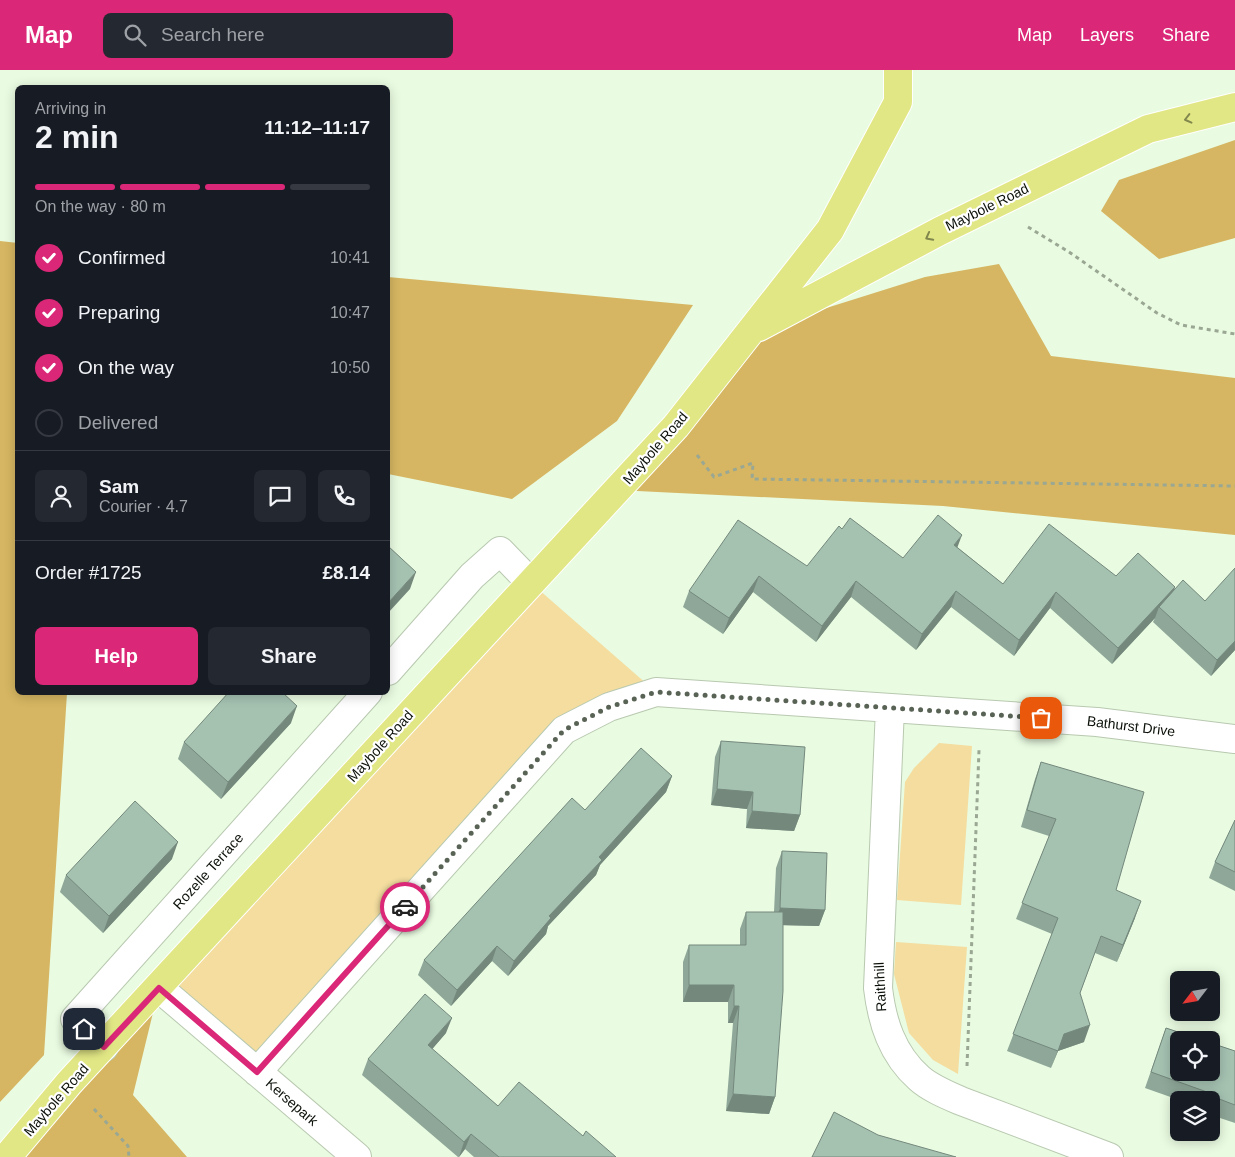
<!DOCTYPE html>
<html lang="en">
<head>
<meta charset="utf-8">
<style>
  body { margin:0; font-family:Arial,sans-serif; background:#242831; color:#f1f3f6; height:100vh; display:flex; flex-direction:column; font-size:19px; white-space:nowrap }
  * { box-sizing:border-box; margin:0 }
  p { font-size:16px; color:#9ea1a6 }
  .icon { flex:none; width:28px; height:28px; fill:none; stroke:currentColor; stroke-width:2; stroke-linecap:round; stroke-linejoin:round }
  .map { position:relative; flex:1; overflow:hidden }
  .drawer { position:absolute; left:15px; top:15px; width:375px; height:610px; display:flex; flex-direction:column; background:#171b24; border-radius:8px; box-shadow:0 2px 12px #0003 }
  .drawer>* { flex:none }
  .needle { width:32px; rotate:239deg }
  .fabs { position:absolute; left:1170px; top:901px; display:grid; gap:10px }
  .fabs a { display:grid; place-items:center; width:50px; height:50px; border-radius:8px; background:#171b24; box-shadow:0 2px 12px #0003; font-size:25px }
  .pin { position:absolute; display:grid; place-items:center; width:42px; height:42px; color:#fff; margin:-21px; border-radius:10px; box-shadow:0 2px 8px #0006 }
  .courier { position:absolute; display:grid; place-items:center; width:50px; height:50px; margin:-25px; border:4px solid #db2777; border-radius:50%; background:#fff; color:#222; box-shadow:0 1px 6px #0007 }
  .headline em { font-style:normal; font-weight:600 }
  .headline div { display:flex; flex-direction:column-reverse }
  .headline { display:flex; align-items:center; justify-content:space-between; height:85px; padding:0 20px }
  h1 { font-size:32px; font-weight:600; line-height:38px }
  .bar { display:grid; grid-template-columns:repeat(4,1fr); gap:8px 5px; align-content:center; height:60px; padding:0 20px }
  .bar i { height:6px; border-radius:4px; background:#363941 }
  .bar .active { background:#db2777 }
  .bar p { grid-column:span 4 }
  .line { display:flex; align-items:center; gap:12px; padding:0 20px; border-top:1px solid #363941 }
  .line div { flex:1 }
  .round { display:grid; place-items:center; flex:none; width:52px; height:52px; border-radius:8px; background:#242831 }
  ol { padding:0 20px; list-style:none }
  li { display:flex; align-items:center; gap:15px; height:55px }
  li p { margin-inline-start:auto }
  li .icon { padding:5px; border-radius:50%; background:#db2777; color:#fff; stroke-width:4 }
  li:last-child { color:#9ea1a6 }
  li i { width:28px; height:28px; border:2px solid #363941; border-radius:50% }
  .button { display:flex; gap:10px; margin-top:auto; padding:10px 20px }
  .button a { flex:1; height:58px; border-radius:8px; background:#db2777; color:#fff; font-size:20px; font-weight:600; line-height:58px; text-align:center }
  .button a+a { background:#242831; color:#f1f3f6 }
  header { display:flex; align-items:center; gap:30px; box-sizing:border-box; height:70px; padding:0 25px; background:#db2777; color:#fff }
  header strong { font-size:24px }
  nav { display:flex; gap:28px; margin-inline-start:auto; font-size:18px }
  .search { width:350px; height:45px; background:#242831; display:flex; align-items:center; gap:12px; box-sizing:border-box; padding:0 18px; border-radius:8px; color:#9ea1a6; font-size:19px }
  .map>svg:first-child { display:block }
</style>
</head>
<body>
<header>
<strong>Map</strong>
<div class="search"><svg class="icon" aria-label="search" viewBox="0 0 24 24"><circle cx="10" cy="10" r="6"/><path d="M15 15l6 6"/></svg>Search here</div>
<nav><a>Map</a><a>Layers</a><a>Share</a></nav>
</header>
<div class="map">
<svg width="1235" height="1087" viewBox="0 0 1235 1087">
  <rect width="100%" height="100%" fill="#e9fbe1"/>
  <path fill="#f4dd9f" d="M 530,512 L 656,622 L 564,660 L 257,1002 L 159,918 Z
    M 939,673 L 972,676 L 961,835 L 897,830 L 905,712 L 914,698 Z
    M 896,872 L 967,877 L 958,1004 L 933,990 L 909,963 L 894,904 Z"/>
  <path fill="#d6b662" d="M 1235,70 L 1235,168 L 1159,189 L 1101,141 L 1119,110 Z
    M 0,171 L 18,173 L 18,622 L 67,623 L 44,985 L 0,1032 Z
    M 999,194 L 1051,286 L 1235,308 L 1235,465 L 943,436 L 617,420 L 750,262 L 925,207 Z
    M 388,207 L 693,235 L 617,351 L 512,429 L 388,404 Z
    M 159,918 L 133,1025 L 187,1087 L 7,1087 Z"/>
  <g fill="none" stroke-linecap="round" stroke-linejoin="round">
    <g stroke="#b8c9b0" stroke-width="30">
      <path id="minor" d="M 388,601 L 472,506 L 500,481 L 530,512
        M 890,638 L 878,918 C 882,952 892,984 919,1008 C 930,1018 947,1025 961,1031 L 1109,1087
        M 159,918 L 357,1087
        M 104,977 L 75,949 L 368,622
        M 257,1002 L 564,660 L 609,637 L 656,622 L 1097,652 L 1235,669"/>
    </g>
    <g stroke="#fff" stroke-width="30">
      <path id="primary" d="M 759,257 L 940,161 L 1148,59 L 1235,37
        M 7,1087 L 69,1013 L 676,356 L 830,160 L 898,32 L 898,0"/>
    </g>
    <path stroke="#99a793" stroke-width="3" stroke-dasharray="4 4" stroke-linecap="butt" d="M 1028,157 L 1069,182 L 1157,243 L 1181,255 L 1235,264
      M 697,385 L 714,407 L 753,393 L 752,409 L 1235,416
      M 967,996 L 979,680
      M 94,1039 L 128,1076 L 129,1087"/>
    <use href="#minor" stroke="#fff" stroke-width="28"/>
    <use href="#primary" stroke="#e2e785" stroke-width="28"/>
  </g>
  <path fill="#8ea798" d="M 842,459 L 903,488 L 957,477 L 1003,514 L 1116,506 L 1175,517 L 1173,522 L 1235,580 L 1211,606 L 1153,552 L 1155,548 L 1112,594 L 1050,538 L 1014,586 L 951,537 L 916,580 L 851,527 L 816,572 L 753,522 L 723,564 L 683,537 L 689,521 L 807,496 Z
    M 291,653 L 221,729 L 178,689 L 184,672 Z
    M 721,671 L 800,745 L 794,761 L 746,758 L 747,739 L 711,735 L 715,687 Z
    M 1041,692 L 1116,820 L 1135,848 L 1117,892 L 1095,883 L 1080,923 L 1084,972 L 1058,981 L 1051,998 L 1007,981 L 1052,864 L 1016,849 L 1049,766 L 1021,757 L 1035,709 Z
    M 672,706 L 666,722 L 600,795 L 596,805 L 548,856 L 546,864 L 508,906 L 492,891 L 451,936 L 418,905 L 424,890 L 585,740 Z
    M 1235,750 L 1235,821 L 1209,808 L 1215,792 Z
    M 782,781 L 825,840 L 819,856 L 783,855 L 775,1027 L 769,1044 L 726,1041 L 733,953 L 728,953 L 728,932 L 683,932 L 683,892 L 689,875 L 740,875 L 740,859 L 746,842 L 774,842 L 776,798 Z
    M 172,789 L 103,863 L 60,822 L 66,805 Z
    M 1166,958 L 1235,981 L 1235,1053 L 1211,1045 L 1211,1030 L 1179,1030 L 1145,1018 Z
    M 446,963 L 432,979 L 498,1036 L 583,1066 L 616,1087 L 474,1087 L 465,1079 L 459,1087 L 458,1087 L 362,1005 L 368,989 Z"/>
  <path fill="#74887c" d="M 962,465 L 956,481 L 954,475 Z
    M 416,502 L 410,519 L 388,543 L 388,533 Z
    M 759,506 L 753,522 L 723,564 L 729,548 Z
    M 856,511 L 851,527 L 816,572 L 822,556 Z
    M 1175,517 L 1169,533 L 1159,537 L 1155,548 L 1112,594 L 1118,578 Z
    M 956,521 L 951,537 L 916,580 L 922,564 Z
    M 1056,522 L 1050,538 L 1014,586 L 1019,570 Z
    M 1235,571 L 1235,580 L 1211,606 L 1217,590 Z
    M 297,636 L 291,653 L 221,729 L 228,712 Z
    M 672,706 L 666,722 L 600,795 L 596,805 L 548,856 L 546,864 L 508,906 L 514,891 L 549,846 L 599,787 Z
    M 717,719 L 753,722 L 747,739 L 711,735 Z
    M 752,741 L 800,745 L 794,761 L 746,758 Z
    M 178,772 L 172,789 L 103,863 L 109,846 Z
    M 1141,831 L 1135,848 L 1117,892 L 1123,875 Z
    M 780,838 L 825,840 L 819,856 L 774,855 Z
    M 497,876 L 492,891 L 451,936 L 457,920 Z
    M 689,915 L 734,915 L 728,932 L 683,932 Z
    M 734,936 L 739,936 L 733,953 L 728,953 Z
    M 452,948 L 446,963 L 422,991 L 428,975 Z
    M 1090,955 L 1084,972 L 1058,981 L 1051,998 L 1064,964 Z
    M 733,1024 L 775,1027 L 769,1044 L 726,1041 Z
    M 471,1064 L 465,1079 L 459,1087 L 464,1072 Z"/>
  <path fill="#a5c2b1" stroke="#74887c" d="M 938,445 L 962,465 L 954,475 L 1003,514 L 1049,454 L 1116,506 L 1138,483 L 1175,517 L 1118,578 L 1056,522 L 1019,570 L 956,521 L 922,564 L 856,511 L 822,556 L 759,506 L 729,548 L 689,521 L 738,450 L 807,496 L 839,456 L 842,459 L 850,448 L 903,488 Z
    M 388,476 L 416,502 L 388,533 Z
    M 1235,498 L 1235,571 L 1217,590 L 1159,537 L 1183,510 L 1205,531 Z
    M 229,622 L 282,622 L 297,636 L 228,712 L 184,672 Z
    M 721,671 L 805,677 L 800,745 L 752,741 L 753,722 L 717,719 Z
    M 641,678 L 672,706 L 599,787 L 602,790 L 549,846 L 551,848 L 514,891 L 497,876 L 457,920 L 424,890 L 572,728 L 585,740 Z
    M 1041,692 L 1144,722 L 1116,820 L 1141,831 L 1123,875 L 1101,866 L 1080,923 L 1090,955 L 1064,964 L 1058,981 L 1013,964 L 1058,848 L 1022,833 L 1056,749 L 1027,740 Z
    M 135,731 L 178,772 L 109,846 L 66,805 Z
    M 1235,750 L 1235,802 L 1215,792 Z
    M 782,781 L 827,783 L 825,840 L 780,838 Z
    M 746,842 L 783,842 L 783,921 L 775,1027 L 733,1024 L 739,936 L 734,936 L 734,915 L 689,915 L 689,875 L 746,875 Z
    M 425,924 L 452,948 L 428,975 L 498,1036 L 519,1012 L 583,1066 L 586,1061 L 616,1087 L 499,1087 L 471,1064 L 464,1072 L 368,989 Z
    M 1166,958 L 1202,970 L 1179,970 L 1179,1002 L 1211,1002 L 1211,973 L 1235,981 L 1235,1035 L 1206,1024 L 1207,1022 L 1151,1002 Z
    M 834,1042 L 878,1065 L 956,1087 L 812,1087 Z"/>
  <defs><path id="oneway-chevron" d="M-2-3.5L2.5 0L-2 3.5" fill="none" stroke-width="1.6" stroke-linecap="round" stroke-linejoin="round" transform="scale(1.25)"/></defs>
  <g stroke="#81874d">
    <use href="#oneway-chevron" transform="translate(1188 49) rotate(166)"/>
    <use href="#oneway-chevron" transform="translate(929 167) rotate(152)"/>
  </g>
  <g fill="none" stroke-linecap="round" stroke-linejoin="round">
    <path stroke="#596355" stroke-width="5" stroke-dasharray="0 9" d="M 405,837 L 564,660 L 609,637 L 656,622 L 1041,648"/>
    <path stroke="#db2777" stroke-width="6" d="M 84,959 L 104,977 L 159,918 L 257,1002 L 405,837"/>
  </g>
  <g text-anchor="middle" stroke-width="4.5" stroke-linejoin="round" paint-order="stroke">
    <g font-size="14" fill="#0b1109" stroke="#fff">
      <text transform="translate(987 137) rotate(-26)" y="5">Maybole Road</text>
      <text transform="translate(655 378) rotate(-49)" y="5">Maybole Road</text>
      <text transform="translate(1131 656) rotate(7)" y="5">Bathurst Drive</text>
      <text transform="translate(380 676) rotate(-48)" y="5">Maybole Road</text>
      <text transform="translate(208 801) rotate(-48)" y="5">Rozelle Terrace</text>
      <text transform="translate(880 917) rotate(-93)" y="5">Raithhill</text>
      <text transform="translate(56 1030) rotate(-49)" y="5">Maybole Road</text>
      <text transform="translate(292 1032) rotate(41)" y="5">Kersepark</text>
    </g>
  </g>
</svg>
<div class="fabs">
<a><svg class="needle" viewBox="-14 -14 28 28"><path d="M0-13l5 13h-10z" fill="#e53935"/><path d="M0 13l5-13h-10z" fill="#9ea1a6"/></svg></a>
<a><svg class="icon" aria-label="locate" viewBox="0 0 24 24"><circle cx="12" cy="12" r="6"/><path d="M12 2v4M12 18v4M2 12h4M18 12h4"/></svg></a>
<a><svg class="icon" aria-label="layers" viewBox="0 0 24 24"><path d="M12 4l9 5-9 5-9-5zM3 14l9 5 9-5"/></svg></a>
</div>
<div class="pin" style="left:1041px;top:648px;background:#ea580c"><svg class="icon" aria-label="bag" viewBox="0 0 24 24"><path d="M5 8h14l-1 12H6zM9 8a3 3 0 0 1 6 0"/></svg></div>
<div class="pin" style="left:84px;top:959px;background:#1f2937"><svg class="icon" aria-label="home" viewBox="0 0 24 24"><path d="M3 11l9-7 9 7M6 9v11h12V9"/></svg></div>
<div class="courier" style="left:405px;top:837px"><svg class="icon" aria-label="car" viewBox="0 0 24 24"><path d="M5 17H2v-5l4-1 3-4h7l3 4 3 1v5h-3M9 17h6M6 11h13"/><circle cx="7" cy="17" r="2"/><circle cx="17" cy="17" r="2"/></svg></div>
<section class="drawer">
<div class="headline"><div><h1>2 min</h1><p>Arriving in</p></div><em>11:12–11:17</em></div>
<div class="bar"><i class="active"></i><i class="active"></i><i class="active"></i><i></i><p>On the way · 80 m</p></div>
<ol>
<li><svg class="icon" aria-label="check" viewBox="0 0 24 24"><path d="M5 12l5 5 9-10"/></svg>Confirmed<p>10:41</p></li>
<li><svg class="icon" aria-label="check" viewBox="0 0 24 24"><path d="M5 12l5 5 9-10"/></svg>Preparing<p>10:47</p></li>
<li><svg class="icon" aria-label="check" viewBox="0 0 24 24"><path d="M5 12l5 5 9-10"/></svg>On the way<p>10:50</p></li>
<li><i></i>Delivered</li>
</ol>
<div class="line" style="height:90px"><a class="round"><svg class="icon" aria-label="person" viewBox="0 0 24 24"><circle cx="12" cy="8" r="4"/><path d="M4 21q1-7 8-7t8 7"/></svg></a><div><b>Sam</b><p>Courier · 4.7</p></div><a class="round"><svg class="icon" aria-label="chat" viewBox="0 0 24 24"><path d="M4 5h16v11H9l-5 4z"/></svg></a><a class="round"><svg class="icon" aria-label="phone" viewBox="0 0 24 24"><path d="M5 4h4l2 5-3 2q2 4 5 5l2-3 5 2v4C11 20 4 13 5 4z"/></svg></a></div>
<div class="line" style="height:65px"><div>Order #1725</div><b>£8.14</b></div>
<div class="button"><a>Help</a><a>Share</a></div>
</section>
</div>
</body>
</html>
